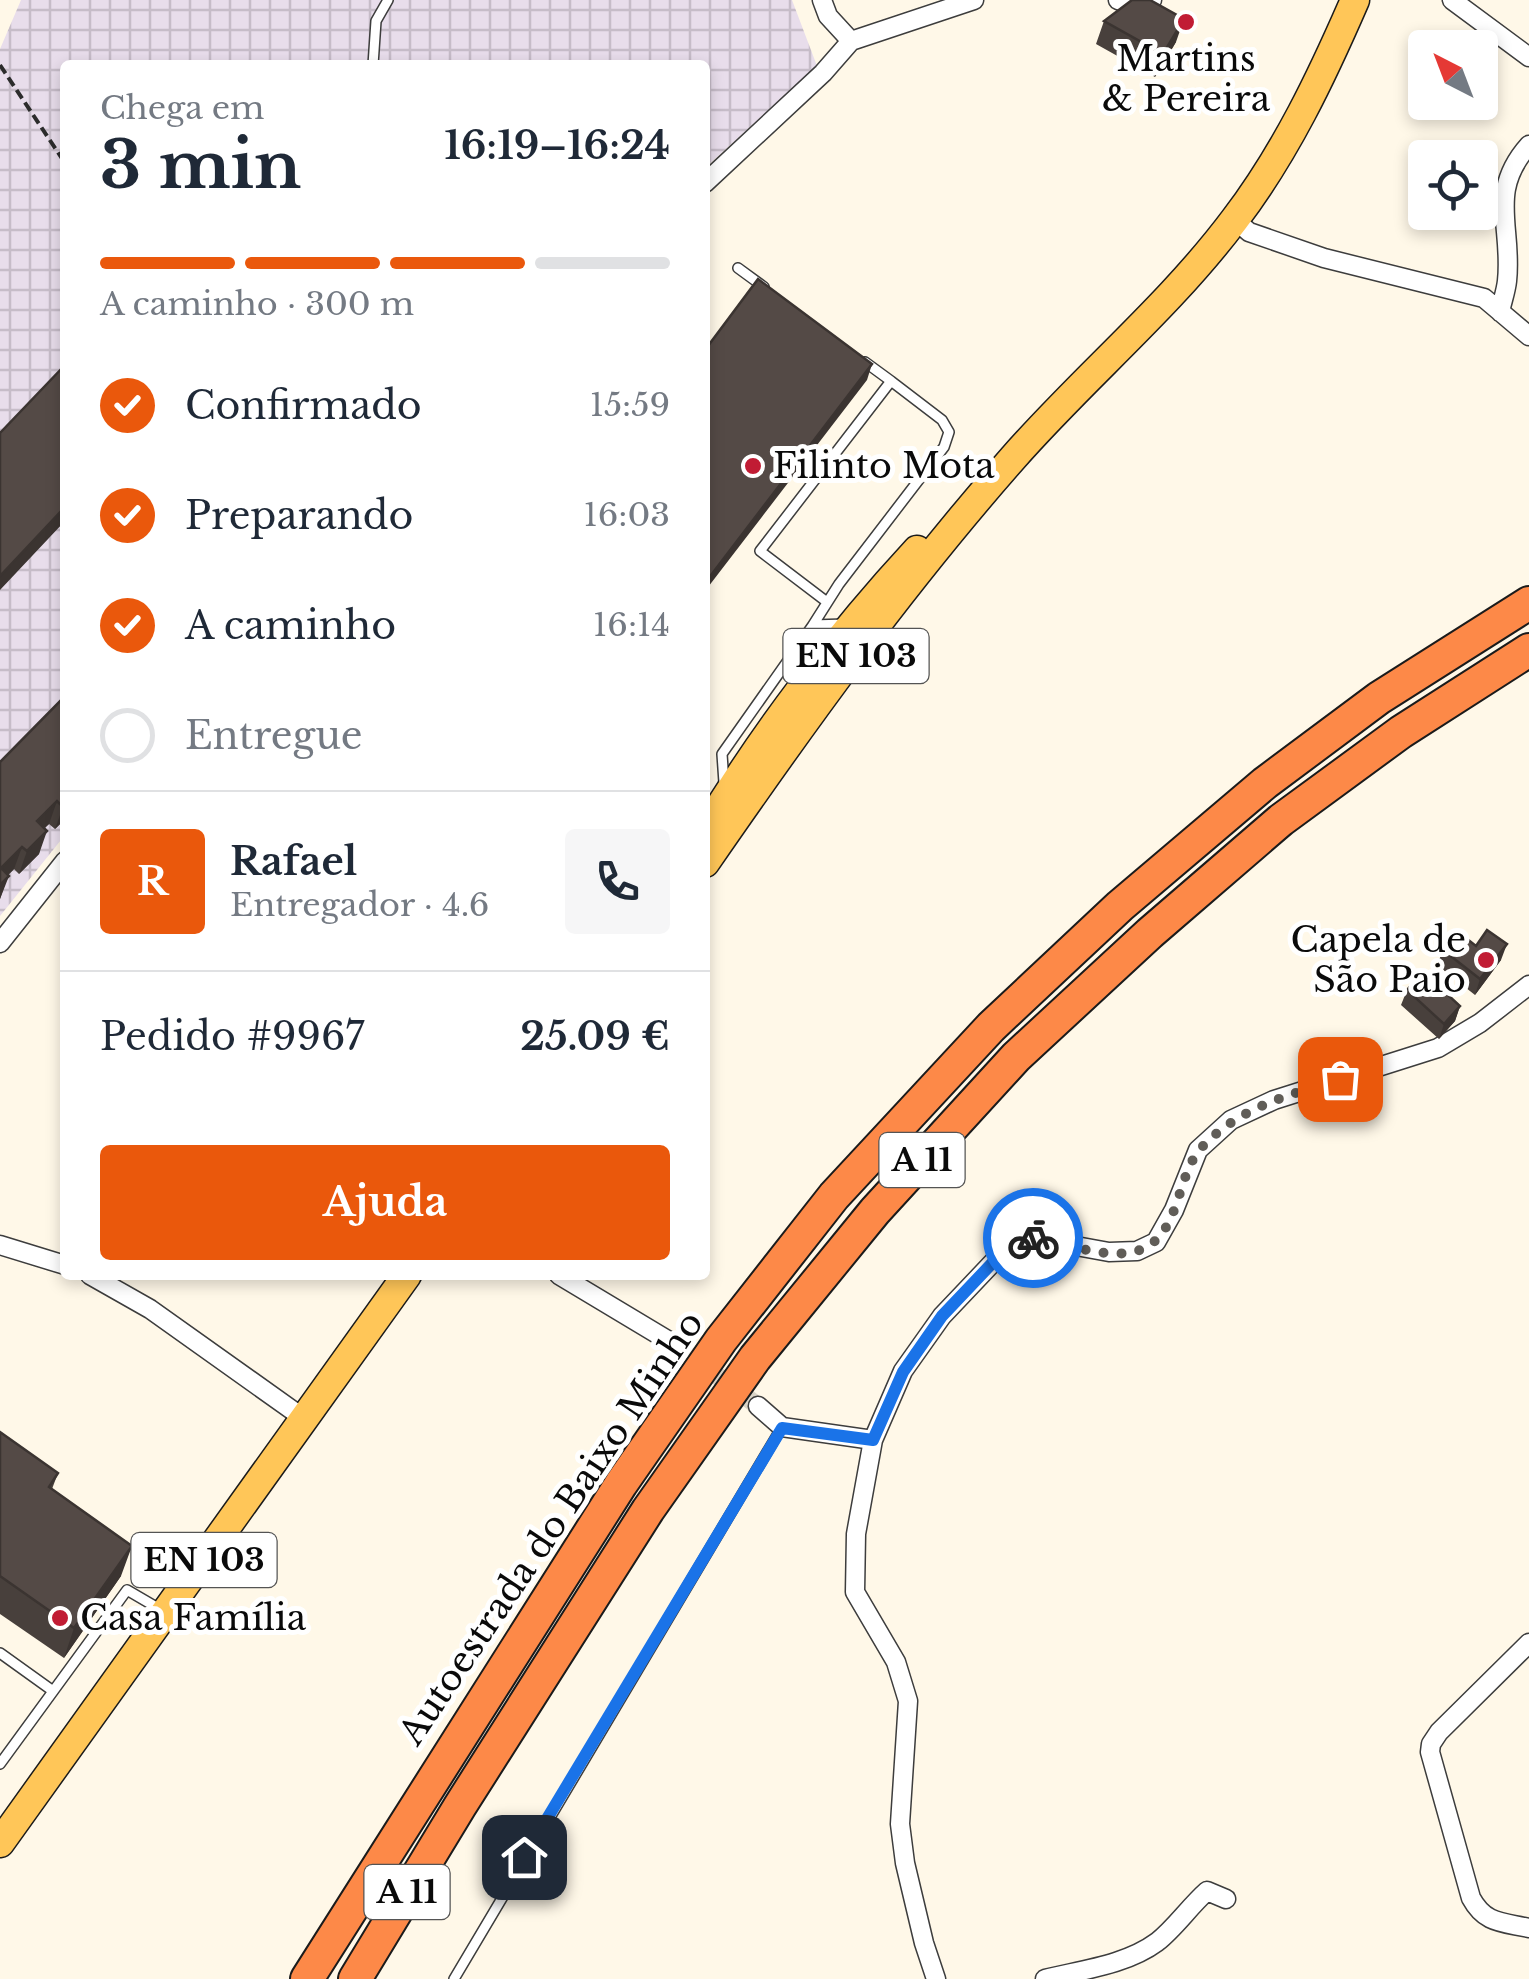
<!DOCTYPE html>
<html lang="pt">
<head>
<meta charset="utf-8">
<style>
  body { margin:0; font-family:"Libre Baskerville",serif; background:#f6f6f7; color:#1f2937; height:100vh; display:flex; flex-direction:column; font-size:38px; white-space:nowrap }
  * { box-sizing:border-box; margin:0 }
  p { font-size:32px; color:#747a83 }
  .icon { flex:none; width:55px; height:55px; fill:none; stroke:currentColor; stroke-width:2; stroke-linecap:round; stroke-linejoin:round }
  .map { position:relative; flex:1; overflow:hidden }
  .side { position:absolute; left:60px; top:60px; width:650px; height:1220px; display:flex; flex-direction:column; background:#fff; border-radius:10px; box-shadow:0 5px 15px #0003 }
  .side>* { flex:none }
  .needle { width:65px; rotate:318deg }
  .fabs { position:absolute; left:1408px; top:30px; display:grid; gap:20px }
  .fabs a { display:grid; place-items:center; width:90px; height:90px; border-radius:10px; background:#fff; box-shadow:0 5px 15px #0003; font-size:50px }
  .pin { position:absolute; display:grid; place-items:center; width:85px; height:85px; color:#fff; margin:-42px; border-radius:20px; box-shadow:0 5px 15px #0006 }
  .courier { position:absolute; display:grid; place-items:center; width:100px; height:100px; margin:-50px; border:8px solid #1a73e8; border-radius:50%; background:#fff; color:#222; box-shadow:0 2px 12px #0007 }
  .head em { font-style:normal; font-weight:800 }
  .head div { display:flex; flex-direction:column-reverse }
  .head { display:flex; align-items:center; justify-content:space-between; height:170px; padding:0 40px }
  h1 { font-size:65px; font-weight:800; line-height:75px }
  .bar { display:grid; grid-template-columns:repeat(4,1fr); gap:15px 10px; align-content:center; height:120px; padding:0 40px }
  .bar i { height:12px; border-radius:8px; background:#e0e1e3 }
  .bar .active { background:#ea580c }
  .bar p { grid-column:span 4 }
  .line { display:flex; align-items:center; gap:25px; padding:0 40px; border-top:2px solid #e0e1e3 }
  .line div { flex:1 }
  .round { display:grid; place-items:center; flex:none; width:105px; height:105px; border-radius:10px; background:#f6f6f7 }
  ol { padding:0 40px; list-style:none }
  li { display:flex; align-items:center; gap:30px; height:110px }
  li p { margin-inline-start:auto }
  li .icon { padding:10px; border-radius:50%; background:#ea580c; color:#fff; stroke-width:4 }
  li:last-child { color:#747a83 }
  li i { width:55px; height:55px; border:5px solid #e0e1e3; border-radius:50% }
  .button { display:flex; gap:20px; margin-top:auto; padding:20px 40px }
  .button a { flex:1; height:115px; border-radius:10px; background:#ea580c; color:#fff; font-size:40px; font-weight:800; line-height:115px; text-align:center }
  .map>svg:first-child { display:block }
</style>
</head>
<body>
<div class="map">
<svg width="1529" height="1979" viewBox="0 0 1529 1979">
  <defs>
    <pattern id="industrial-grid" width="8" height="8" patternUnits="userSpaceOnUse" patternTransform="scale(2.5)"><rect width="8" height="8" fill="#e8ddeb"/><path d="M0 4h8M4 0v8" fill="none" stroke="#c6bcc8"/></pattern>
  </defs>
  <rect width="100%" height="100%" fill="#fff8e8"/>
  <path fill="url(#industrial-grid)" d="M 21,0 L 792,0 L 817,66 L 705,168 L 705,65 L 65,65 L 65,835 L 0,916 L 0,49 Z"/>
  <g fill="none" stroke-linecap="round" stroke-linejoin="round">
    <path stroke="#dad4c7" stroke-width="18" stroke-dasharray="18 9" stroke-linecap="butt" d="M 674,1344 L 758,1406"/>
    <g stroke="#3d3d3d" stroke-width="12">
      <path id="service" d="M 373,65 L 376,21 L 388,0
        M 738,268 L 764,287
        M 865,362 L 891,381
        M 813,625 L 839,584 L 944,447 L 949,432 L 942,420 L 891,381 L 760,551 L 827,602
        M 724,783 L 722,754 L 813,625 L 845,624
        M 0,1653 L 53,1691
        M 0,1764 L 127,1590 L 163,1611
        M 454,1979 L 782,1427"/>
    </g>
    <g stroke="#3d3d3d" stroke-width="21">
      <path id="minor" d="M 822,0 L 828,16 L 851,41
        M 1118,0 L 1127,3 L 1152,0
        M 1452,0 L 1529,57
        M 705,183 L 823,73 L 851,41 L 974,0
        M 1235,220 L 1249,232 L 1324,258 L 1484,298 L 1529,336
        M 1500,312 C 1502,302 1506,291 1507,281 C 1513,227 1487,192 1529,145
        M 0,943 L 65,861
        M 0,1245 L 65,1265
        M 90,1275 L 150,1309 L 306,1420
        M 559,1275 L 674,1344
        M 758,1406 L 782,1427 L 873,1440
        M 1529,1643 L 1439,1732 L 1431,1744 L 1430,1752 L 1471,1898 C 1485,1924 1502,1922 1529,1928
        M 936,1979 L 924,1943 L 905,1863 L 900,1824 L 908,1701 L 896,1662 L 855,1592 L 856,1534 L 873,1440 L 903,1371 L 942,1316 L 998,1257 L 1032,1238 L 1109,1252 L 1137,1251 L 1156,1242 L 1174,1210 L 1198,1150 L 1231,1120 L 1274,1100 L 1438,1048 L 1480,1023 L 1529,985
        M 1045,1979 C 1081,1970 1126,1965 1157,1942 C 1175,1928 1189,1907 1207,1891 L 1226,1899"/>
    </g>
    <g stroke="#1b1b1b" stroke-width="31">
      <path id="primary" d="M 705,831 C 763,734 840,633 917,550
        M 705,863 C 801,724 901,585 1013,458 C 1084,377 1170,306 1235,219 C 1286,152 1322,76 1355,0
        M 0,1843 L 407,1275"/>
    </g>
    <g stroke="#1b1b1b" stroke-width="36">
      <path id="motorway" d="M 307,1979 L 621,1484 L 721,1340 L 834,1196 L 991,1027 L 1120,906 L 1265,783 L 1379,698 L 1529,603
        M 355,1979 L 460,1806 L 648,1510 L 755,1358 L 875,1211 L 1016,1057 L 1150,933 L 1281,820 L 1401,732 L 1529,650"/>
    </g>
    <path stroke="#2c2c2c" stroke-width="4" stroke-dasharray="10 5" stroke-linecap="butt" d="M 0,65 L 65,163"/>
    <use href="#service" stroke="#fff" stroke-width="9"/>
    <use href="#minor" stroke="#fff" stroke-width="18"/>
    <use href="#primary" stroke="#ffc658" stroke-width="28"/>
    <use href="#motorway" stroke="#fd8948" stroke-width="32"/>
  </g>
  <path fill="#48403c" d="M 1104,21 L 1176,42 L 1155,77 L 1096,44 Z
    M 65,696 L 65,819 L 55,829 L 49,824 L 44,828 L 39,854 L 19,874 L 14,869 L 8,875 L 0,899 L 0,762 Z
    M 1476,946 L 1501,960 L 1475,995 L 1437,965 L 1443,950 Z
    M 1407,990 L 1460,1006 L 1455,1021 L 1439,1039 L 1401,1005 Z
    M 0,1432 L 58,1473 L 52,1489 L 121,1576 L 64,1658 L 0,1614 Z"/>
  <path fill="#3b3431" d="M 1184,19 L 1176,42 L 1155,77 L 1163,54 Z
    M 872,364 L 867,380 L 705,591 L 705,583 Z
    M 65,507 L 65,521 L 0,590 L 0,576 Z
    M 57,801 L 49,824 L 29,844 L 37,821 Z
    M 65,804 L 65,819 L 55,829 L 63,807 Z
    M 47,831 L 39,854 L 19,874 L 27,851 Z
    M 22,847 L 14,869 L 0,883 L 1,868 Z
    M 9,876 L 0,899 L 0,885 Z
    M 1507,944 L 1501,960 L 1475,995 L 1480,979 Z
    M 1460,1006 L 1455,1021 L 1439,1039 L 1444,1024 Z
    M 132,1546 L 121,1576 L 64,1658 L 74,1628 Z"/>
  <path fill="#544a46" stroke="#3b3431" stroke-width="2.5" d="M 1132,0 L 1150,0 L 1184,19 L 1163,54 L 1104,21 Z
    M 758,279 L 872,364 L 705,583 L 705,350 Z
    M 65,365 L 65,507 L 0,576 L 0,433 Z
    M 65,696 L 65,804 L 63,807 L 57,801 L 37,821 L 47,831 L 27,851 L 22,847 L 1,868 L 9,876 L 0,885 L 0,762 Z
    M 1487,930 L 1507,944 L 1480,979 L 1443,950 L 1457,931 L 1476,946 Z
    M 1423,972 L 1460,1006 L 1444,1024 L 1407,990 Z
    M 0,1432 L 58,1473 L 49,1487 L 132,1546 L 74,1628 L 0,1576 Z"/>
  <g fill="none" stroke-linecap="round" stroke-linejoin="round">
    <path stroke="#605d58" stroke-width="10" stroke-dasharray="0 18" d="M 1033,1238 C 1064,1243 1109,1261 1140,1250 C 1181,1235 1176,1174 1202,1147 C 1240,1107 1289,1095 1340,1079"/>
    <path stroke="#1a73e8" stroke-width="12" d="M 524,1857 L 782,1428 L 873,1440 L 903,1372 L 942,1316 L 998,1257 L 1033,1238"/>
  </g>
  <g fill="#c11c34" stroke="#fff" stroke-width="4">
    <circle cx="1186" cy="22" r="10"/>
    <circle cx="753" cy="466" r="10"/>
    <circle cx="1486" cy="960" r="10"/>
    <circle cx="60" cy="1618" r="10"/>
  </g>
  <g text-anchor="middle" stroke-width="10" stroke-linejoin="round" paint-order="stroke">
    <g fill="#fff" stroke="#545454" stroke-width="2.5">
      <rect x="783.5" y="629" width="145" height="54" rx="8"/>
      <rect x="879.5" y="1133" width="85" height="54" rx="8"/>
      <rect x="131.5" y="1533" width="145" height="54" rx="8"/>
      <rect x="364.5" y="1865" width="85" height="54" rx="8"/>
    </g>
    <g font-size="32" font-weight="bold" fill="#0a0a0a">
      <text x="856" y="667">EN 103</text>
      <text x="922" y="1171">A 11</text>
      <text x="204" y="1571">EN 103</text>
      <text x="407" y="1903">A 11</text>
    </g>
    <g font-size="35" fill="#0a0a0a" stroke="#fff" text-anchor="start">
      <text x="1186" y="71" text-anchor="middle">Martins<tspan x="1186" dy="40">&amp; Pereira</tspan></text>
      <text x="773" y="478">Filinto Mota</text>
      <text x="1466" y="952" text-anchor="end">Capela de<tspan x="1466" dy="40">São Paio</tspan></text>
      <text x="80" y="1630">Casa Família</text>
    </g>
    <g font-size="35" fill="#0a0a0a" stroke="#fff">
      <text transform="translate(551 1528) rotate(-56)" y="12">Autoestrada do Baixo Minho</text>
    </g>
  </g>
</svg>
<div class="fabs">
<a><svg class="needle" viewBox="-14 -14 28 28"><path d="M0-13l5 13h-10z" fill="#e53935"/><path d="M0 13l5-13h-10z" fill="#747a83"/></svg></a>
<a><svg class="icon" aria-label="locate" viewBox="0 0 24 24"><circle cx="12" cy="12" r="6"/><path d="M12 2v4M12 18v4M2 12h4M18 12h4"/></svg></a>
</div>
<div class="pin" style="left:1340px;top:1079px;background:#ea580c"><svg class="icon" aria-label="bag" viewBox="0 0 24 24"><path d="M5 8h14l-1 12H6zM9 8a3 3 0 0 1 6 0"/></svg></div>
<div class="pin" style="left:524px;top:1857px;background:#1f2937"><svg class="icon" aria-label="home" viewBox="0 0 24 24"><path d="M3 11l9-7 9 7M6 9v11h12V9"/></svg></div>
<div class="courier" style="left:1033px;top:1238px"><svg class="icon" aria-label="bike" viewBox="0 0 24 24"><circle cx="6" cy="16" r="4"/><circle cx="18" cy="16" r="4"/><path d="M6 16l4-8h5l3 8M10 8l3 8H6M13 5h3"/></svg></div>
<section class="side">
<div class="head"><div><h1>3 min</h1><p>Chega em</p></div><em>16:19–16:24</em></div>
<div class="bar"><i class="active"></i><i class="active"></i><i class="active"></i><i></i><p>A caminho · 300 m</p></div>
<ol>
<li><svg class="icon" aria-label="check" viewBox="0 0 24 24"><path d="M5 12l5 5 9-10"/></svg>Confirmado<p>15:59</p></li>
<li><svg class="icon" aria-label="check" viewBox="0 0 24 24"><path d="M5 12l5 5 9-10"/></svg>Preparando<p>16:03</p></li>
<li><svg class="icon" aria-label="check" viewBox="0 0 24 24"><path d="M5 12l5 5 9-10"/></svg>A caminho<p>16:14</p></li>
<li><i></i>Entregue</li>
</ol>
<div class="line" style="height:180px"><b class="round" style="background:#ea580c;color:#fff">R</b><div><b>Rafael</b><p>Entregador · 4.6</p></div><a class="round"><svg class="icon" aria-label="phone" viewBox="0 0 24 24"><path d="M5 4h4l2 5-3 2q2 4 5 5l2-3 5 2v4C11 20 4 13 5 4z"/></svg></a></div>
<div class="line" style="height:130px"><div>Pedido #9967</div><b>25.09 €</b></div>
<div class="button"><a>Ajuda</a></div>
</section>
</div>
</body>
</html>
